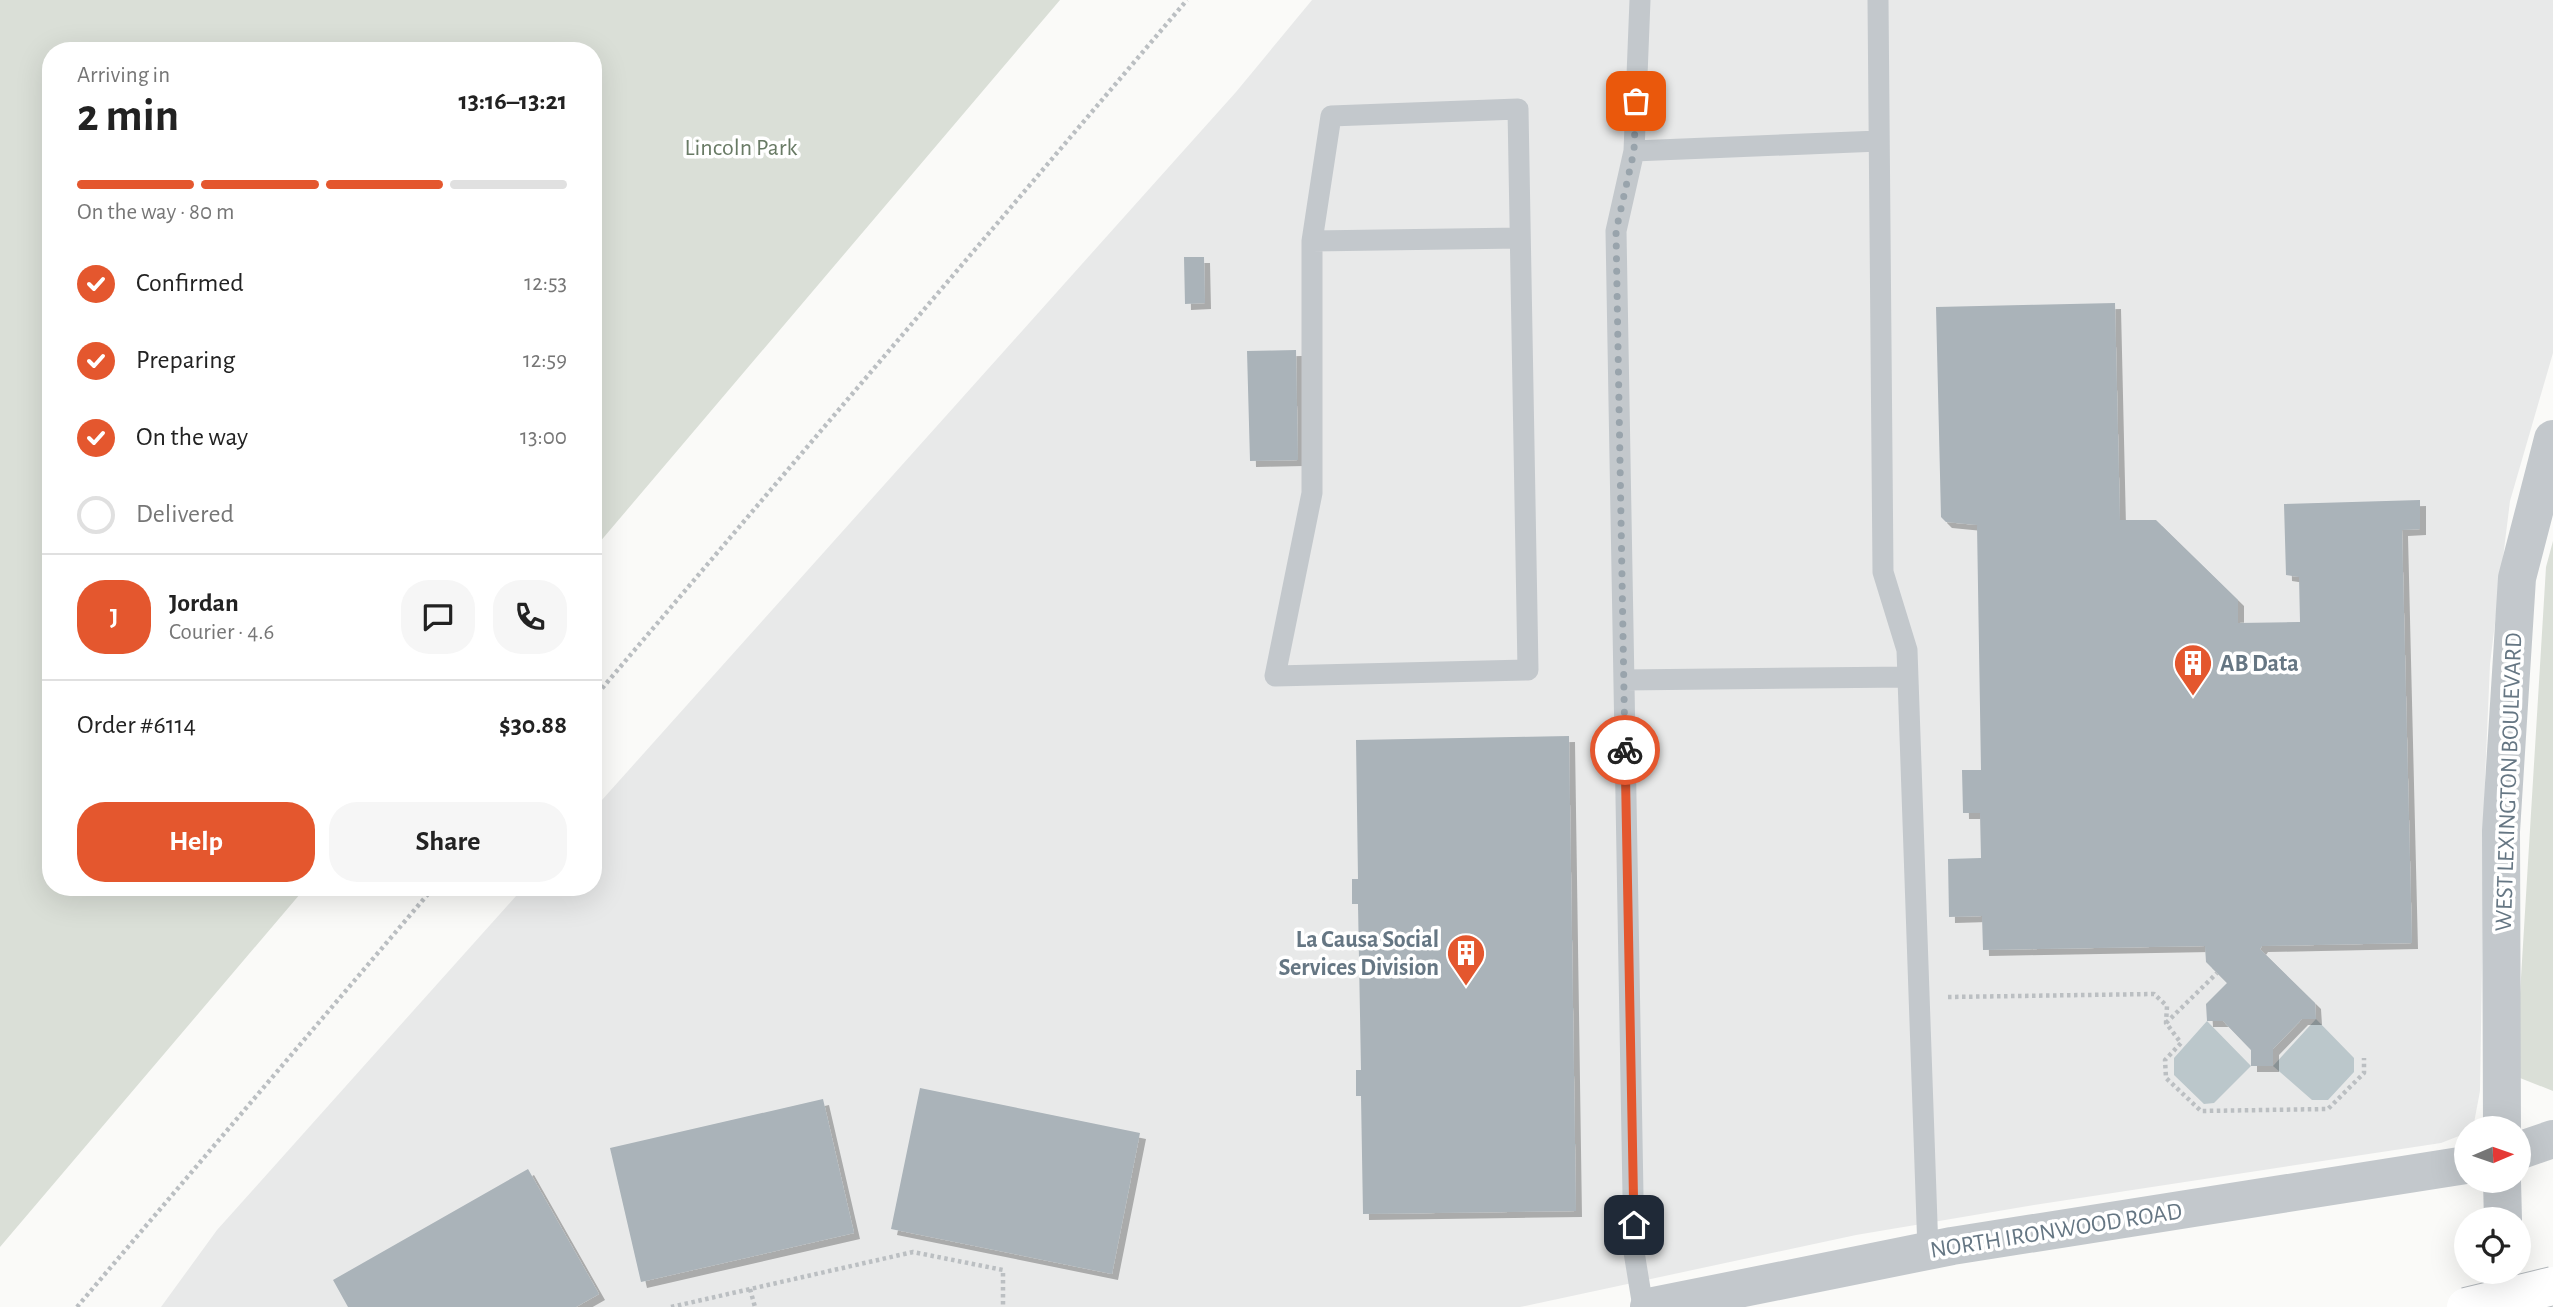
<!DOCTYPE html>
<html lang="en">
<head>
<meta charset="utf-8">
<style>
  body { margin:0; font-family:"Alegreya Sans",sans-serif; background:#f6f6f6; color:#222; height:100vh; display:flex; flex-direction:column; font-size:26px; white-space:nowrap }
  * { box-sizing:border-box; margin:0 }
  p { font-size:23px; color:#767676 }
  .icon { flex:none; width:38px; height:38px; fill:none; stroke:currentColor; stroke-width:2; stroke-linecap:round; stroke-linejoin:round }
  .map { position:relative; flex:1; overflow:hidden }
  .sheet { position:absolute; left:42px; top:42px; width:560px; height:854px; display:flex; flex-direction:column; background:#fff; border-radius:28px; box-shadow:0 7px 28px #0002 }
  .sheet>* { flex:none }
  .needle { width:46px; rotate:88deg }
  .fabs { position:absolute; left:2454px; top:1116px; display:grid; gap:14px }
  .fabs a { display:grid; place-items:center; width:77px; height:77px; border-radius:50%; background:#fff; box-shadow:0 7px 28px #0002; font-size:35px }
  .pin { position:absolute; display:grid; place-items:center; width:60px; height:60px; color:#fff; margin:-30px; border-radius:14px; box-shadow:0 4px 10px #0006 }
  .courier { position:absolute; display:grid; place-items:center; width:70px; height:70px; margin:-35px; border:5px solid #e4572e; border-radius:50%; background:#fff; color:#222; box-shadow:0 2px 9px #0007 }
  .head em { font-style:normal; font-weight:700 }
  .head div { display:flex; flex-direction:column-reverse }
  .head { display:flex; align-items:center; justify-content:space-between; height:119px; padding:0 35px }
  h1 { font-size:46px; font-weight:700; line-height:52px }
  .bar { display:grid; grid-template-columns:repeat(4,1fr); gap:10px 7px; align-content:center; height:84px; padding:0 35px }
  .bar i { height:9px; border-radius:5px; background:#e0e0e0 }
  .bar .selected { background:#e4572e }
  .bar p { grid-column:span 4 }
  .line { display:flex; align-items:center; gap:18px; padding:0 35px; border-top:2px solid #e0e0e0 }
  .line div { flex:1 }
  .round { display:grid; place-items:center; flex:none; width:74px; height:74px; border-radius:28px; background:#f6f6f6 }
  ol { padding:0 35px; list-style:none }
  li { display:flex; align-items:center; gap:21px; height:77px }
  li p { margin-inline-start:auto }
  li .icon { padding:7px; border-radius:50%; background:#e4572e; color:#fff; stroke-width:4 }
  li:last-child { color:#767676 }
  li i { width:38px; height:38px; border:4px solid #e0e0e0; border-radius:50% }
  .cta { display:flex; gap:14px; margin-top:auto; padding:14px 35px }
  .cta a { flex:1; height:80px; border-radius:28px; background:#e4572e; color:#fff; font-size:28px; font-weight:700; line-height:80px; text-align:center }
  .cta a+a { background:#f6f6f6; color:#222 }
  .map>svg:first-child { display:block }
</style>
</head>
<body>
<div class="map">
<svg width="2553" height="1307" viewBox="0 0 2553 1307">
  <defs>
    <filter id="shadow"><feDropShadow dx="6" dy="6" stdDeviation="0" flood-color="#0004"/></filter>
  </defs>
  <rect width="100%" height="100%" fill="#fafaf8"/>
  <path fill="#e8e9e9" d="M 1312,0 L 2553,0 L 2553,353 L 2510,501 L 2490,664 L 2485,779 L 2480,1091 L 2474,1123 L 2459,1136 L 2441,1143 L 2034,1205 L 1856,1235 L 1520,1307 L 161,1307 L 217,1230 L 524,887 L 593,887 L 593,810 L 1236,92 Z"/>
  <path fill="#dadfd7" d="M 0,0 L 1060,0 L 593,550 L 593,51 L 51,51 L 51,887 L 306,887 L 0,1247 Z
    M 2553,541 L 2553,1091 L 2515,1076 L 2546,567 Z"/>
  <path fill="#bbc7cb" d="M 2316,1019 L 2354,1058 L 2354,1072 L 2328,1100 L 2312,1100 L 2273,1066 Z
    M 2207,1021 L 2251,1066 L 2214,1103 L 2204,1104 L 2174,1075 L 2174,1058 Z"/>
  <path fill="#aab3b9" filter="url(#shadow)" d="M 1184,257 L 1204,257 L 1205,303 L 1185,304 Z
    M 2115,303 L 2120,520 L 2156,520 L 2238,600 L 2238,623 L 2300,622 L 2299,577 L 2286,575 L 2284,504 L 2420,500 L 2420,529 L 2402,530 L 2412,943 L 2262,946 L 2260,949 L 2315,1003 L 2316,1019 L 2302,1019 L 2273,1049 L 2273,1066 L 2251,1066 L 2251,1050 L 2223,1021 L 2207,1021 L 2206,1004 L 2227,983 L 2206,962 L 2205,946 L 1983,950 L 1982,916 L 1949,917 L 1948,859 L 1981,858 L 1980,813 L 1963,813 L 1962,770 L 1981,770 L 1977,525 L 1946,522 L 1941,517 L 1936,307 Z
    M 1296,350 L 1298,460 L 1250,461 L 1247,351 Z
    M 1569,736 L 1576,1211 L 1363,1214 L 1361,1096 L 1356,1096 L 1356,1070 L 1361,1070 L 1358,904 L 1352,904 L 1352,879 L 1358,879 L 1356,740 Z
    M 920,1088 L 1140,1133 L 1112,1274 L 891,1229 Z
    M 823,1099 L 854,1233 L 641,1282 L 610,1148 Z
    M 528,1169 L 599,1294 L 576,1307 L 348,1307 L 333,1280 Z"/>
  <g fill="none" stroke-linecap="round" stroke-linejoin="round">
    <path stroke="#bbbfc2" stroke-width="4.5" stroke-dasharray="3.5 3.5" stroke-linecap="butt" d="M 593,699 L 1187,0
      M 1948,997 L 2154,994 L 2167,1006 L 2166,1023 L 2181,1043 L 2165,1060 L 2166,1078 L 2201,1111 L 2328,1109 L 2364,1073 L 2364,1058
      M 2166,1023 L 2217,973
      M 750,1289 L 755,1307
      M 77,1307 L 434,887
      M 671,1307 L 913,1252 L 1003,1270 L 1003,1307"/>
    <path stroke="#c3c8cc" stroke-width="21" d="M 1878,0 L 1883,572 L 1907,650 L 1928,1251
      M 1634,151 L 1640,0
      M 1312,241 L 1331,116 L 1518,109 L 1528,670 L 1275,676 L 1312,493 L 1312,241 L 1520,238
      M 1624,680 L 1908,677
      M 1643,1307 L 1634,1252 L 1616,231 L 1634,151 L 1879,141"/>
    <path stroke="#c3c8cc" stroke-width="38" d="M 2502,1129 L 2501,831 L 2517,578 L 2553,439
      M 2518,1151 L 2553,1139
      M 2502,1181 L 2503,1220
      M 1649,1307 L 1952,1246 L 2466,1165"/>
    <g stroke="#b4b9bd" stroke-width="40" stroke-linecap="butt">
      <path id="motorway-bridge" d="M 2466,1307 L 2553,1286"/>
    </g>
    <use href="#motorway-bridge" stroke="#fff" stroke-width="38"/>
  </g>
  <g fill="none" stroke-linecap="round" stroke-linejoin="round">
    <path stroke="#99a4ac" stroke-width="7" stroke-dasharray="0 12.6" d="M 1625,750 L 1616,231 L 1634,151 L 1636,101"/>
    <path stroke="#e4572e" stroke-width="9" d="M 1625,750 L 1634,1225"/>
  </g>
  <defs>
    <g id="building-pin" transform="scale(2.0125)"><path d="M0 17L-7.5 6A9.5 9.5 0 1 1 7.5 6Z" fill="#e4572e" stroke="#fff"/><path d="M-4-6H4V6H1V3H-1V6H-4ZM-2.5-4.3h1.7v1.8h-1.7ZM.8-4.3h1.7v1.8H.8ZM-2.5-1h1.7V.8h-1.7ZM.8-1h1.7V.8H.8Z" fill="#fff"/></g>
  </defs>
  <g fill-rule="evenodd">
    <use href="#building-pin" x="2193" y="663"/>
    <use href="#building-pin" x="1466" y="953"/>
  </g>
  <g text-anchor="middle" stroke-width="7" stroke-linejoin="round" paint-order="stroke">
    <g font-size="24" fill="#687a64" stroke="#fff">
      <text x="741" y="155">Lincoln Park</text>
    </g>
    <g font-size="24" font-weight="bold" fill="#657683" stroke="#fff" text-anchor="start">
      <text x="2220" y="671">AB Data</text>
      <text x="1439" y="947" text-anchor="end">La Causa Social<tspan x="1439" dy="28">Services Division</tspan></text>
    </g>
    <g font-size="24" fill="#657683" stroke="#fff">
      <text transform="translate(2508 782) rotate(-88)" y="8">WEST LEXINGTON BOULEVARD</text>
      <text transform="translate(2056 1230) rotate(-9)" y="8">NORTH IRONWOOD ROAD</text>
    </g>
  </g>
</svg>
<div class="fabs">
<a><svg class="needle" viewBox="-14 -14 28 28"><path d="M0-13l5 13h-10z" fill="#e53935"/><path d="M0 13l5-13h-10z" fill="#767676"/></svg></a>
<a><svg class="icon" aria-label="locate" viewBox="0 0 24 24"><circle cx="12" cy="12" r="6"/><path d="M12 2v4M12 18v4M2 12h4M18 12h4"/></svg></a>
</div>
<div class="pin" style="left:1636px;top:101px;background:#ea580c"><svg class="icon" aria-label="bag" viewBox="0 0 24 24"><path d="M5 8h14l-1 12H6zM9 8a3 3 0 0 1 6 0"/></svg></div>
<div class="pin" style="left:1634px;top:1225px;background:#1f2937"><svg class="icon" aria-label="home" viewBox="0 0 24 24"><path d="M3 11l9-7 9 7M6 9v11h12V9"/></svg></div>
<div class="courier" style="left:1625px;top:750px"><svg class="icon" aria-label="bike" viewBox="0 0 24 24"><circle cx="6" cy="16" r="4"/><circle cx="18" cy="16" r="4"/><path d="M6 16l4-8h5l3 8M10 8l3 8H6M13 5h3"/></svg></div>
<section class="sheet">
<div class="head"><div><h1>2 min</h1><p>Arriving in</p></div><em>13:16–13:21</em></div>
<div class="bar"><i class="selected"></i><i class="selected"></i><i class="selected"></i><i></i><p>On the way · 80 m</p></div>
<ol>
<li><svg class="icon" aria-label="check" viewBox="0 0 24 24"><path d="M5 12l5 5 9-10"/></svg>Confirmed<p>12:53</p></li>
<li><svg class="icon" aria-label="check" viewBox="0 0 24 24"><path d="M5 12l5 5 9-10"/></svg>Preparing<p>12:59</p></li>
<li><svg class="icon" aria-label="check" viewBox="0 0 24 24"><path d="M5 12l5 5 9-10"/></svg>On the way<p>13:00</p></li>
<li><i></i>Delivered</li>
</ol>
<div class="line" style="height:126px"><b class="round" style="background:#e4572e;color:#fff">J</b><div><b>Jordan</b><p>Courier · 4.6</p></div><a class="round"><svg class="icon" aria-label="chat" viewBox="0 0 24 24"><path d="M4 5h16v11H9l-5 4z"/></svg></a><a class="round"><svg class="icon" aria-label="phone" viewBox="0 0 24 24"><path d="M5 4h4l2 5-3 2q2 4 5 5l2-3 5 2v4C11 20 4 13 5 4z"/></svg></a></div>
<div class="line" style="height:91px"><div>Order #6114</div><b>$30.88</b></div>
<div class="cta"><a>Help</a><a>Share</a></div>
</section>
</div>
</body>
</html>
